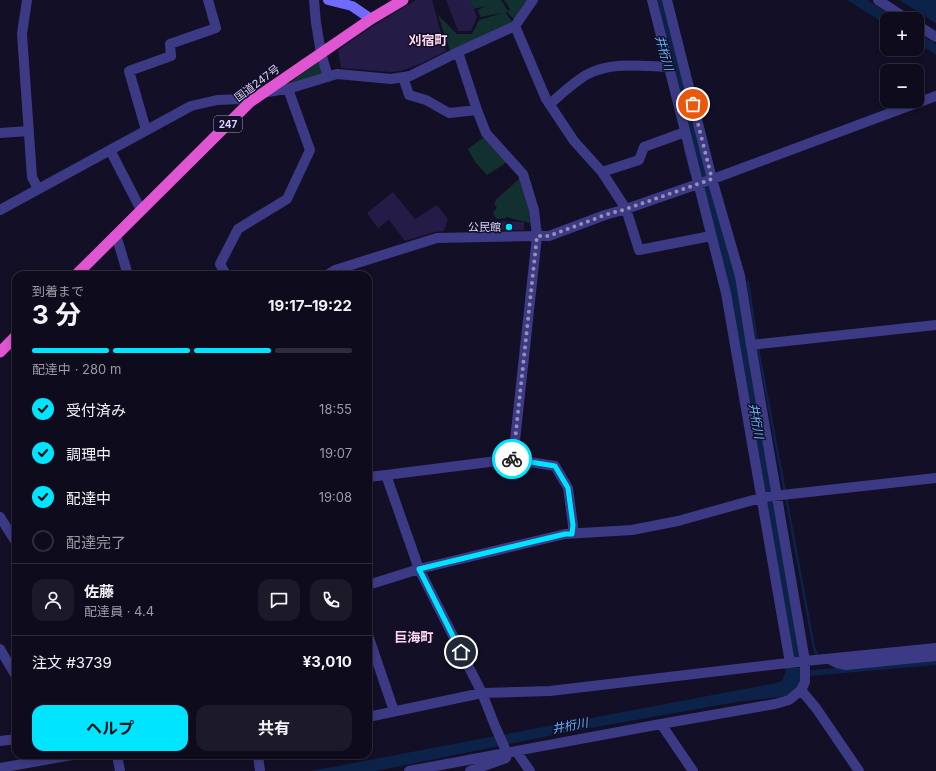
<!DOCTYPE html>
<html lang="ja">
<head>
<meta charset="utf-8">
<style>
  body { margin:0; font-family:Inter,"Noto Sans JP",sans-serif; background:#1c1929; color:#f1f3f6; height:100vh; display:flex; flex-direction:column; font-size:15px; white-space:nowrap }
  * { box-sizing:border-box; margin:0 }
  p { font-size:13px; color:#9b9ba3 }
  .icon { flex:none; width:22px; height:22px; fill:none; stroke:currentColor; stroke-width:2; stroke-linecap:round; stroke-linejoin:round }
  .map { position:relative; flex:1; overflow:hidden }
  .drawer { position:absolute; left:12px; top:271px; width:360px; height:488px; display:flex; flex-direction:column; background:#0e0b1c; border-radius:12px; box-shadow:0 2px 6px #0003,0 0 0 1px #2e2b3b }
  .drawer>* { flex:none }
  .tools { position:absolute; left:880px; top:12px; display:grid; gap:8px }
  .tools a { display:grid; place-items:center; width:44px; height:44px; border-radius:8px; background:#0e0b1c; box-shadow:0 2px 6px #0003,0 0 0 1px #2e2b3b; font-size:20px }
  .pin { position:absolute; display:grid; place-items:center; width:34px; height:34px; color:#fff; margin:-17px; border:2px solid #fff; border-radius:50%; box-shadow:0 1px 4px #0007 }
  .courier { position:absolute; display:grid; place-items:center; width:40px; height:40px; margin:-20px; border:3px solid #00e5ff; border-radius:50%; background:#fff; color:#222; box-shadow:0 1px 5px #0007 }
  .head em { font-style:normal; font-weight:700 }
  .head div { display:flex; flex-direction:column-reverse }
  .head { display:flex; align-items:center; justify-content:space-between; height:68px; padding:0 20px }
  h1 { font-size:26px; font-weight:700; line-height:30px }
  .bar { display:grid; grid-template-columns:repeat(4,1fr); gap:6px 4px; align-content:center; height:48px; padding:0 20px }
  .bar i { height:5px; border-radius:3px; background:#2e2b3b }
  .bar .current { background:#00e5ff }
  .bar p { grid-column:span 4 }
  .line { display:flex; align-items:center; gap:10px; padding:0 20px; border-top:1px solid #2e2b3b }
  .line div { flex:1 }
  .round { display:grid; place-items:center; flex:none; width:42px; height:42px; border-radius:12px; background:#1c1929 }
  ol { padding:0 20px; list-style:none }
  li { display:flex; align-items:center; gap:12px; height:44px }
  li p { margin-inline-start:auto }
  li .icon { padding:4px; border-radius:50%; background:#00e5ff; color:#111; stroke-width:4 }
  li:last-child { color:#9b9ba3 }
  li i { width:22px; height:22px; border:2px solid #2e2b3b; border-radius:50% }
  .action { display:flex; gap:8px; margin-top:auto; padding:8px 20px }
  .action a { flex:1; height:46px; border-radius:12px; background:#00e5ff; color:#111; font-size:16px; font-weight:700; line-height:46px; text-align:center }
  .action a+a { background:#1c1929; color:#f1f3f6 }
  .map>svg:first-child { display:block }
</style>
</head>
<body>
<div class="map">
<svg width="936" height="771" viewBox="0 0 936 771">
  <rect width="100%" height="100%" fill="#130f26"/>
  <path fill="#12302f" d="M 470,0 L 501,0 L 508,11 L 510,9 L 504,0 L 529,0 L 516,22 L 507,12 L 505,12 L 514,24 L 450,51 L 438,15 L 457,34 L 472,34 L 479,20 L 503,13 L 480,17 L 478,10 L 485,6 L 462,12 Z
    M 318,62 L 324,75 L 286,85 Z
    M 485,136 L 509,161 L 487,175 L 475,162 L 468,149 Z
    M 520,178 L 528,201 L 530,223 L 506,217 L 506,218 L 496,219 L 493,212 L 497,208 L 494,204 L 497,198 L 498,198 Z"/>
  <path fill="#0c2248" d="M 656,0 L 666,0 L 738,277 L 801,654 L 798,660 L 791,658 L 792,651 L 790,636 L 779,579 L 764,486 Z
    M 847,0 L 867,0 L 897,19 L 887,19 L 887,25 Z
    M 899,0 L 936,0 L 936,23 L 934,22 Z
    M 917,32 L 936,44 L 936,55 L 917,43 Z
    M 936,660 L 936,665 L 810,676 L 811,670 Z
    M 780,665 L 802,668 L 801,678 L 796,691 L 786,696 L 737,702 L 563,733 L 376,771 L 311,771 L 776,683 L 782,681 L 786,670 Z"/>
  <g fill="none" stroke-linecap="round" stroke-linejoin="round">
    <path stroke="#0c2248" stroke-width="2.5" d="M 685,149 L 691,173
      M 748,282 L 757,343
      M 758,348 L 785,492
      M 786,497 L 814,648 L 817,655"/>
  </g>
  <path fill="#241b47" d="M 416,0 L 432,0 L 446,51 L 420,64 L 401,71 L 391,72 L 341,68 L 338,50 L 375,25 Z
    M 446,0 L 470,0 L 477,17 L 471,31 L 458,31 Z
    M 393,192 L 415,219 L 437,205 L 448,219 L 444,231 L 435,232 L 405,241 L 389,220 L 378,228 L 367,213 Z
    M 494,221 L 524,222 L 524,230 L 495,230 Z"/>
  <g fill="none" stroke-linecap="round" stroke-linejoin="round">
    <path stroke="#3d3a85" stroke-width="10" d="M 27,0 L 22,34 L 32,177 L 38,189
      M 314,0 L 316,23 L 321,53 L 328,77
      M 652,0 L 726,293 L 790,663
      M 878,0 L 907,19
      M 917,25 L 936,37
      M 515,26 L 546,99 L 574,141 L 602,172 L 626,209 L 639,250 L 711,236
      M 403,77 L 409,95 L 426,100 L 449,113 L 477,110
      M 262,93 L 291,88 L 337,74 L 391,79 L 410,76 L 458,52 L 515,26 L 533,0
      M 550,104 C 561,94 573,83 586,75 C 611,61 642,66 668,67
      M 146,130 L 129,71 L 171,56 L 170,44 L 216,28 L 208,0
      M 0,133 L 29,131
      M 110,150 L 141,210
      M 602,172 L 639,160 L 644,147 L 685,132
      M 0,210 L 191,106 L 217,100 L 242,99 L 250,102
      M 116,235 L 128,275
      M 226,275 L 220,264 L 238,229 L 287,199 L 310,150 L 288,89
      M 327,275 L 335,270 L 437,238 L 537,236 L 549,236 L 605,215 L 626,209 L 721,176 L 936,96
      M 751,345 L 936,325
      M 511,459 L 555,466 L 568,488 L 573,525 L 573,533
      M 386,475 L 419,569 L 482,693 L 495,726 L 507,753 L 506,758 L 470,771
      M 368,477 L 386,475 L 513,459 L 537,236 L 534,210 L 523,174 L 486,133 L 477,110 L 458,52
      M 0,517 L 16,542
      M 368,585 L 419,569 L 565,534 L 632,530 L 678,521 L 764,497 L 936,478
      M 368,635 L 394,711
      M 0,649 L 16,676
      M 831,660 L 837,663 L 846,665 L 936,656
      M 801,690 L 816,708 L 859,771
      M 368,717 L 482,693 L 550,691 L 805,661 L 936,648
      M 661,724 L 693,771
      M 0,741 L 16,739
      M 516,751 L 530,771
      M 117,755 L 120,771
      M 258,755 L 260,771
      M 0,768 L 72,755
      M 409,771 L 661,724 L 775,704 L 789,700 L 801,690 L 805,682 L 805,661 L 751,345 L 740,276 L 712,179 L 667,0"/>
    <path stroke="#6f6bff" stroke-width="10" d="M 328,0 L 352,6 L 371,19"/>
    <path stroke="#e055d1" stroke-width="11" d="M 76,275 L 250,102 L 371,19 L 403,0
      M 0,352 L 16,336"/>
  </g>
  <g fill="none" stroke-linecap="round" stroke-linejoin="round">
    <path stroke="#948fb3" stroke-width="4" stroke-dasharray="0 7.2" d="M 512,459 L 511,459 L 513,459 L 537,236 L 549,236 L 605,215 L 626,209 L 712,179 L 693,104"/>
    <path stroke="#00e5ff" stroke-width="5" d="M 461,652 L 419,569 L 565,534 L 572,534 L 573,525 L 568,488 L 555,466 L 512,459"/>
  </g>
  <circle fill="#00e5ff" stroke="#130f26" stroke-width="1.5" cx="509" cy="227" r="4"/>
  <g text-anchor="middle" stroke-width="3" stroke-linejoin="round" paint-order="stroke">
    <rect fill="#130f26" stroke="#9e99be" stroke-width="1" x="214" y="116" width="28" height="16" rx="3"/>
    <g font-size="10" font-weight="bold" fill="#d9d4ff">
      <text x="228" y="128">247</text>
    </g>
    <g font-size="11" fill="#d9d4ff" stroke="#130f26">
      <text transform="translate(257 83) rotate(-37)" y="4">国道247号</text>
    </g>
    <g font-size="11" fill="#d9d4ff" stroke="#130f26" text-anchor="end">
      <text x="501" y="231">公民館</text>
    </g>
    <g font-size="12" font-style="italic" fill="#62b6ff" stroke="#130f26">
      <text transform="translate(664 53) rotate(74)" y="4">井桁川</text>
      <text transform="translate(756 421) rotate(80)" y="4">井桁川</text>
      <text transform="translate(570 726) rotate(-11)" y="4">井桁川</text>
    </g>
    <g font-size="13" font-weight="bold" fill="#ffd6f0" stroke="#130f26">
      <text x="428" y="45">刈宿町</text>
      <text x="414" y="642">巨海町</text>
    </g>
  </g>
</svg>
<div class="tools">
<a>+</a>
<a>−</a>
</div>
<div class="pin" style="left:693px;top:104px;background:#ea580c"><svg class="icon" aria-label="bag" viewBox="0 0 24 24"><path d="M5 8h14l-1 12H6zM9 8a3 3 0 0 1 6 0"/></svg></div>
<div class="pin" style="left:461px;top:652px;background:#1f2937"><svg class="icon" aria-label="home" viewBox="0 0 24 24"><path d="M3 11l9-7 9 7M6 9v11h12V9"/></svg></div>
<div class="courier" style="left:512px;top:459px"><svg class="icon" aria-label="bike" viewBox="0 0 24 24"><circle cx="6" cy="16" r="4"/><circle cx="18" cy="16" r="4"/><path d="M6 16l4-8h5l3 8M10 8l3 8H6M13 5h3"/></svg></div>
<section class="drawer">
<div class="head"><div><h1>3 分</h1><p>到着まで</p></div><em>19:17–19:22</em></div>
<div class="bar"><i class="current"></i><i class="current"></i><i class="current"></i><i></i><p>配達中 · 280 m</p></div>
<ol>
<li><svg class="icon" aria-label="check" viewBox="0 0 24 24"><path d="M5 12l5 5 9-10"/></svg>受付済み<p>18:55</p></li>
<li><svg class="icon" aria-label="check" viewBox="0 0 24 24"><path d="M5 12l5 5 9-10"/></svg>調理中<p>19:07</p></li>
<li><svg class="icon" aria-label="check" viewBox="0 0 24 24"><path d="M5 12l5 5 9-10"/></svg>配達中<p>19:08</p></li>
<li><i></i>配達完了</li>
</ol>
<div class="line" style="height:72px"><a class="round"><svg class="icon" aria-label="person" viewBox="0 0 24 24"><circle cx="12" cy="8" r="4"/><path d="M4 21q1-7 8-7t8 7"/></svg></a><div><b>佐藤</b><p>配達員 · 4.4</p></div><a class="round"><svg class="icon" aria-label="chat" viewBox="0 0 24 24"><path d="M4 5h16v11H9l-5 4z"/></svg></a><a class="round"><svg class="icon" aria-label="phone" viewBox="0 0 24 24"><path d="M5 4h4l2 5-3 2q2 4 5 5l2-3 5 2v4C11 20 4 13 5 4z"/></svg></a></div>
<div class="line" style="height:52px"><div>注文 #3739</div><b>¥3,010</b></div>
<div class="action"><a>ヘルプ</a><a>共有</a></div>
</section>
</div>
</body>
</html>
